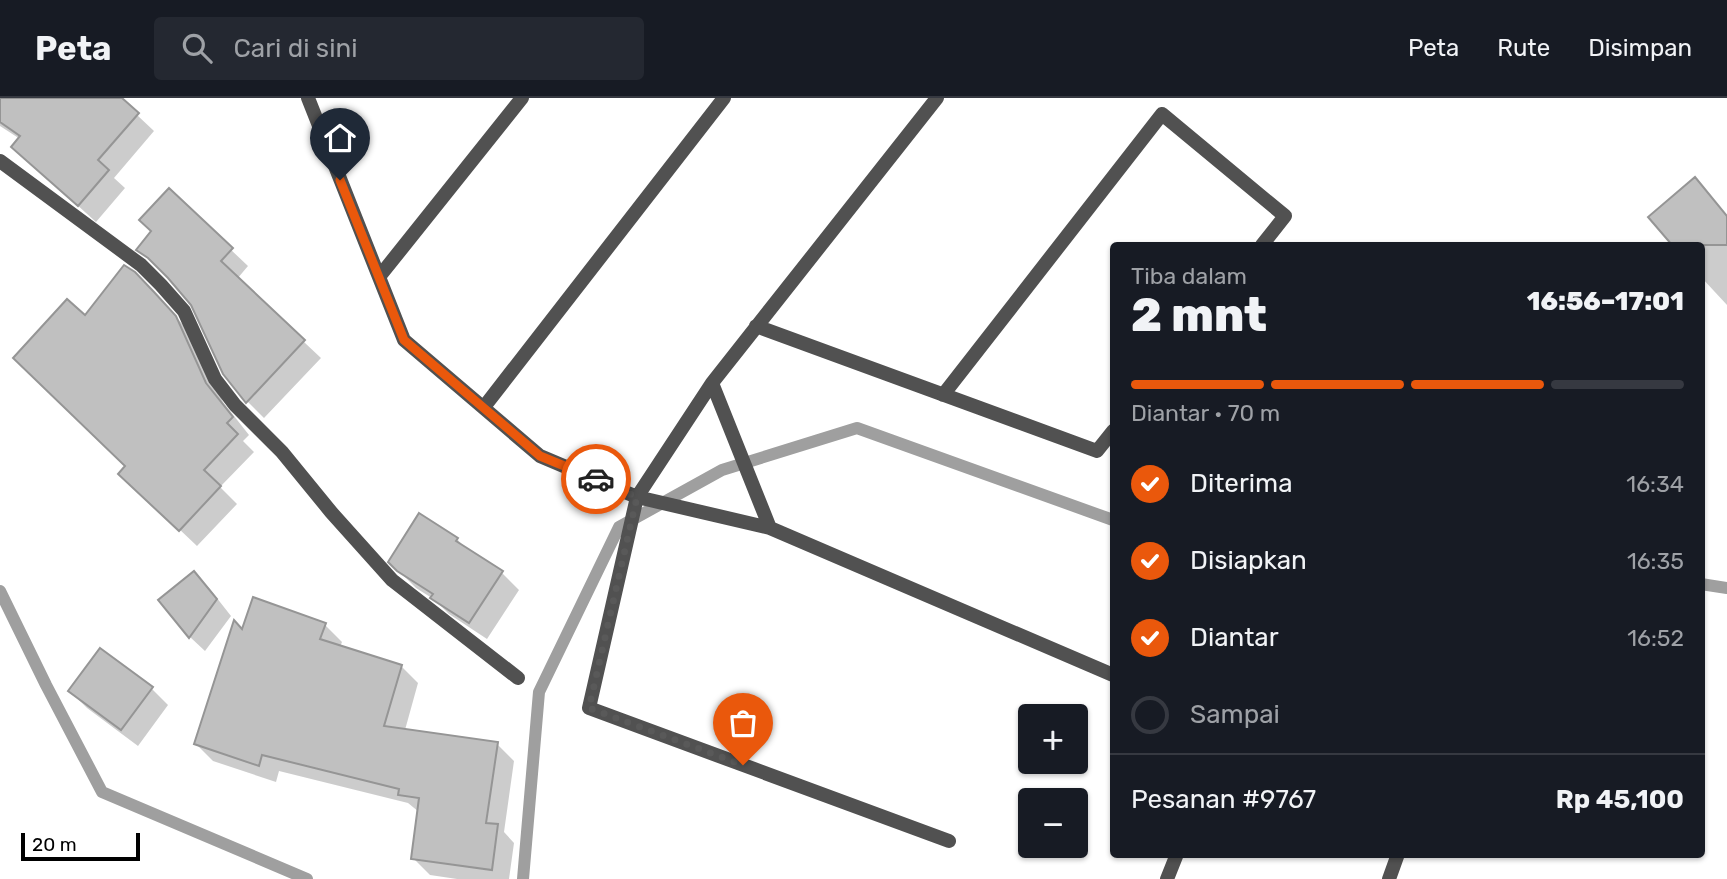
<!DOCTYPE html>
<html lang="id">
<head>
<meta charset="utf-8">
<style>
  body { margin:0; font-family:Rubik,sans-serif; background:#242831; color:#f1f3f6; height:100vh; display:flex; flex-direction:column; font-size:26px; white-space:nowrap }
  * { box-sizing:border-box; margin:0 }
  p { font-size:23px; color:#9ea1a6 }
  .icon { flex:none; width:38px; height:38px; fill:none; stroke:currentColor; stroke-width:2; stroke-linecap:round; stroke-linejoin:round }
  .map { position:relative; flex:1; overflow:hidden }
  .sheet { position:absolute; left:1110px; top:144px; width:595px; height:616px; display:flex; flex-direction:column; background:#171b24; border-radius:7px; box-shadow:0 2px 5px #0004 }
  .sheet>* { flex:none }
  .controls { position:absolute; left:1018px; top:606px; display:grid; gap:14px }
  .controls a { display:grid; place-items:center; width:70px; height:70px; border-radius:7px; background:#171b24; box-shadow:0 2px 5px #0004; font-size:35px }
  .scale { position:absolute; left:21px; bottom:18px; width:119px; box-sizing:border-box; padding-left:7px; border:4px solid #000; border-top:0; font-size:19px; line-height:24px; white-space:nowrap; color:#000; -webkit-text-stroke:5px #fff; paint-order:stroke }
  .pin { position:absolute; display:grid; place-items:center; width:60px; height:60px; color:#fff; margin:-72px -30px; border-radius:50% 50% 50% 0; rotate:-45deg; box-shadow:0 0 7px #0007 }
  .pin .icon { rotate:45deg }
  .courier { position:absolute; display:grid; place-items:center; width:70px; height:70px; margin:-35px; border:5px solid #ea580c; border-radius:50%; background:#fff; color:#222; box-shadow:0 2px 9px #0007 }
  .headline em { font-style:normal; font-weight:800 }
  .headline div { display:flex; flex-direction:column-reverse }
  .headline { display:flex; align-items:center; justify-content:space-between; height:119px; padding:0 21px }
  h1 { font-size:46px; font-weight:800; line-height:52px }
  .bar { display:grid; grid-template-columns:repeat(4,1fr); gap:10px 7px; align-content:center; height:84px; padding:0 21px }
  .bar i { height:9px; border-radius:5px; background:#363941 }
  .bar .on { background:#ea580c }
  .bar p { grid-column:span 4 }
  .line { display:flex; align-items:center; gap:18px; padding:0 21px; border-top:2px solid #363941 }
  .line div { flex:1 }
  ol { padding:0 21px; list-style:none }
  li { display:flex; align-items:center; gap:21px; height:77px }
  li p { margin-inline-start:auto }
  li .icon { padding:7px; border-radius:50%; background:#ea580c; color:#fff; stroke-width:4 }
  li:last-child { color:#9ea1a6 }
  li i { width:38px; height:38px; border:4px solid #363941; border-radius:50% }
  header { display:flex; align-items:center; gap:42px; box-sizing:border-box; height:98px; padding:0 35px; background:#171b24; border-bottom:2px solid #363941 }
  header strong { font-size:33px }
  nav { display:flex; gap:38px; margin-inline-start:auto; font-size:24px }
  .search { width:490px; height:63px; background:#242831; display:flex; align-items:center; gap:18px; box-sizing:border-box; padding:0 24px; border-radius:7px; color:#9ea1a6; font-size:26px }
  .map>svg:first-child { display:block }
</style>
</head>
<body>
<header>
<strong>Peta</strong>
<div class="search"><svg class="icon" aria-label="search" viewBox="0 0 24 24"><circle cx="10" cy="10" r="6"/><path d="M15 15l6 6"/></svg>Cari di sini</div>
<nav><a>Peta</a><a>Rute</a><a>Disimpan</a></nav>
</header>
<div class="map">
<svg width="1727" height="781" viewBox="0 0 1727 781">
  <rect width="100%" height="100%" fill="#fff"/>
  <path fill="#0003" d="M 0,0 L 119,0 L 154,33 L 114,80 L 125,90 L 96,124 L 13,49 L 20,41 L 0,28 Z
    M 1694,82 L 1727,118 L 1727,207 L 1701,179 L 1701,147 L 1674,147 Z
    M 169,93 L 248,168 L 237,181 L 321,260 L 264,320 L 248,304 L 225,275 L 193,206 L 167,177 L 155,168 L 139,151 L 153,133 Z
    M 171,213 L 192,237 L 223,304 L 249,337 L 243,343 L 254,354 L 220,389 L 237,406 L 197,448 L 138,392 L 127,369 L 85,220 Z
    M 457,441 L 468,453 L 502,475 L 519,492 L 487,541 L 449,516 L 435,502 L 416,490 L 398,472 Z
    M 194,475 L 209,490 L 231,518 L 205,553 L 190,539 L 160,502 Z
    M 325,527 L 342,544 L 340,549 L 401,568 L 418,585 L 405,632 L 497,646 L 514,663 L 504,734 L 514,745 L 509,781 L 457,781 L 430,777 L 413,760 L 419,714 L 408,705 L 279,673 L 276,684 L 213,663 L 196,646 L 243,533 Z
    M 151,590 L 168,607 L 138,648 L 87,610 L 70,593 Z"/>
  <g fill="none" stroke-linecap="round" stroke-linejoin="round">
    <path stroke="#9f9f9f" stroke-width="12" d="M 1701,486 L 1727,490
      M 0,493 L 46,587 L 102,694 L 307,781
      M 523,781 L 539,594 L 619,429 L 722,372 L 857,330 L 1113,422"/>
  </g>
  <path fill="#c0c0c0" stroke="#959595" stroke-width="2" d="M 0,0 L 122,0 L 139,15 L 98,62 L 109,72 L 78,108 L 11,49 L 20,38 L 0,24 Z
    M 1695,79 L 1727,118 L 1727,147 L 1672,147 L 1648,119 Z
    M 169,90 L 233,150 L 221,163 L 305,242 L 246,305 L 223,276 L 191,207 L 168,180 L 148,160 L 136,152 L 151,133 L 139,122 Z
    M 124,167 L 135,174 L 154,194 L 176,218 L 206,285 L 233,319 L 227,325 L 238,336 L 204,372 L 221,388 L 179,433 L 118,376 L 125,368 L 13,260 L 67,201 L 85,217 Z
    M 419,415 L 458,440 L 456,443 L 503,473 L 469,525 L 430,500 L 433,496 L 397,473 L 388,464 Z
    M 194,473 L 217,501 L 189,540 L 158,502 Z
    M 253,499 L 326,525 L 320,541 L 402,567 L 384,628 L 498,644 L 486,725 L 498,726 L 492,772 L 411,761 L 419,700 L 398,697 L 399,691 L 262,657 L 259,668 L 194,646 L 234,522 L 242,531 Z
    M 100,550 L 153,589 L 121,632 L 68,593 Z"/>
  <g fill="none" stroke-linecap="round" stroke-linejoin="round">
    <path stroke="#515151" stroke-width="14" d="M 308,0 L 404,242 L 540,358 L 637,399 L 770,430 L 1113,577
      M 937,0 L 712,285 L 637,399 L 589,610 L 949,743
      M 0,63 L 141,167 L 161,187 L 184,213 L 215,281 L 235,307 L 282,354 L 331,414 L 392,482 L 518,580
      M 379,179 L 522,0
      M 756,228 L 1097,353 L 1113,333
      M 712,285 L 770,430
      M 943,297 L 1162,16 L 1285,118 L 1262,147
      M 484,309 L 724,0
      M 1167,781 L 1177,756
      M 1389,781 L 1398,756"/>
  </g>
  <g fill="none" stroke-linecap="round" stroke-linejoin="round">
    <path stroke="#595959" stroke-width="7" stroke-dasharray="0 12.6" d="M 596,381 L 637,399 L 589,610 L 743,667"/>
    <path stroke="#ea580c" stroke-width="9" d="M 340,82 L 404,242 L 540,358 L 596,381"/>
  </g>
</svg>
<div class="controls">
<a>+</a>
<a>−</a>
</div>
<div class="scale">20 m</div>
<div class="pin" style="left:743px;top:667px;background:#ea580c"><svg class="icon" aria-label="bag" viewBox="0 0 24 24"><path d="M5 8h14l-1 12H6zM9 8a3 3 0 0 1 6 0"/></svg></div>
<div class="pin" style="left:340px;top:82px;background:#1f2937"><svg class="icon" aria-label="home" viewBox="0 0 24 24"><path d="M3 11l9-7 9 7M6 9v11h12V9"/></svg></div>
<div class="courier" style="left:596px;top:381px"><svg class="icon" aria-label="car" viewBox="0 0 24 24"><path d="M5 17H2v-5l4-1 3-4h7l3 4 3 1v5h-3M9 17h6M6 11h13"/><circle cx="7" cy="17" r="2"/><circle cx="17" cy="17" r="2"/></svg></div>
<section class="sheet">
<div class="headline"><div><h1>2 mnt</h1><p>Tiba dalam</p></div><em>16:56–17:01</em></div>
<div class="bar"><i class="on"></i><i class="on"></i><i class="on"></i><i></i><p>Diantar · 70 m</p></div>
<ol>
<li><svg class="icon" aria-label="check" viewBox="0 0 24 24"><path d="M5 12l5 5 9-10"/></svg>Diterima<p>16:34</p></li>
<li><svg class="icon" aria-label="check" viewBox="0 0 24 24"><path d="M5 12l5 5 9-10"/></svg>Disiapkan<p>16:35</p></li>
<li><svg class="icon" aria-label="check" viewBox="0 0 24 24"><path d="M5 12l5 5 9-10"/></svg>Diantar<p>16:52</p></li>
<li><i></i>Sampai</li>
</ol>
<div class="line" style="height:91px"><div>Pesanan #9767</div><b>Rp 45,100</b></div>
</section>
</div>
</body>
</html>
